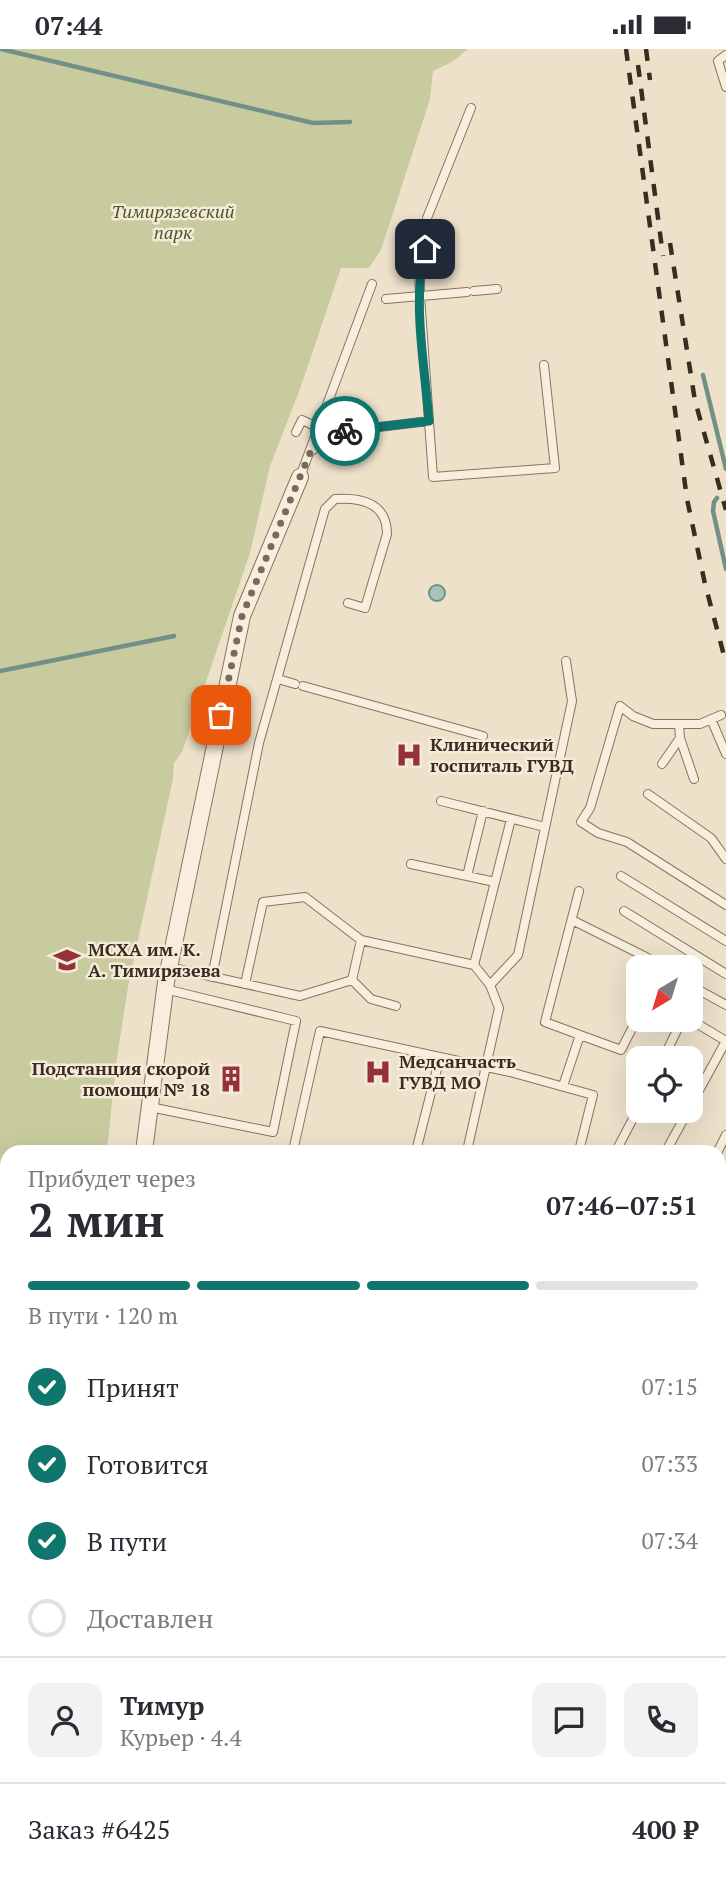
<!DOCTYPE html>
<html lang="ru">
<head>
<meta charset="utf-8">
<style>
  body { margin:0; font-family:"PT Serif",serif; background:#f2f2f3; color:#2b2b33; height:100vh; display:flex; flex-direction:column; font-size:26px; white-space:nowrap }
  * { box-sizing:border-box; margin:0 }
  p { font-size:23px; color:#7c7c81 }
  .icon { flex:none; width:38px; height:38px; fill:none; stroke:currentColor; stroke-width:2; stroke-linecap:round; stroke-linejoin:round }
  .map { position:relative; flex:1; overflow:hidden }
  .panel { position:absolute; left:0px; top:1096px; width:726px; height:744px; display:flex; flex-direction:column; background:#fff; border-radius:21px 21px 0 0; box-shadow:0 7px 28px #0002 }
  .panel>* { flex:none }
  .needle { width:46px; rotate:218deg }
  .tools { position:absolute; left:626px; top:906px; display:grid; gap:14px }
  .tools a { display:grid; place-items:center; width:77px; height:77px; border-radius:14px; background:#fff; box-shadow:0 7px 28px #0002; font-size:35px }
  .pin { position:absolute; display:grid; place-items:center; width:60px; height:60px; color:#fff; margin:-30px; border-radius:14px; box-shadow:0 4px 10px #0006 }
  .courier { position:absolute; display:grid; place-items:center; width:70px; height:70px; margin:-35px; border:5px solid #0f766e; border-radius:50%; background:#fff; color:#222; box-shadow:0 2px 9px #0007 }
  .headline em { font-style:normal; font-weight:600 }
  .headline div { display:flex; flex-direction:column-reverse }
  .headline { display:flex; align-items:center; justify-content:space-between; height:119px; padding:0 28px }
  h1 { font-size:46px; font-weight:600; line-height:52px }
  .bar { display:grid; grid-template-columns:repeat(4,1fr); gap:10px 7px; align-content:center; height:84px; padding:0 28px }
  .bar i { height:9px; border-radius:5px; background:#e1e1e2 }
  .bar .current { background:#0f766e }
  .bar p { grid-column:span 4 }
  .line { display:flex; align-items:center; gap:18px; padding:0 28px; border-top:2px solid #e1e1e2 }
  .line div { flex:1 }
  .round { display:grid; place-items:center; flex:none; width:74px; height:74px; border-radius:14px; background:#f2f2f3 }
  ol { padding:0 28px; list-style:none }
  li { display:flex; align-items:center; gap:21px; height:77px }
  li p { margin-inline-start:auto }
  li .icon { padding:7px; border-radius:50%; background:#0f766e; color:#fff; stroke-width:4 }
  li:last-child { color:#7c7c81 }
  li i { width:38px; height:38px; border:4px solid #e1e1e2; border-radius:50% }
  .status { display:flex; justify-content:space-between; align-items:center; height:49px; padding:0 35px; background:#fff; direction:ltr }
  .status svg { height:19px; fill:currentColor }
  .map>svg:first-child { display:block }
</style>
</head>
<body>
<div class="status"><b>07:44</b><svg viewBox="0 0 49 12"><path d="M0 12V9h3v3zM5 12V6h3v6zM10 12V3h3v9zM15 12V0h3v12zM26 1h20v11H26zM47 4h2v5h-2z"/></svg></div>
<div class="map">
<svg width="726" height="1839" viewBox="0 0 726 1839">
  <rect width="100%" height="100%" fill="#ede1ca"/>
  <path fill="#c8cb9e" d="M 0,0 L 468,0 L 452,13 L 433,22 L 430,50 L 381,201 L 369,219 L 341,219 L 300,340 L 270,417 L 250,504 L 182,703 L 174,714 L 173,730 L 129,932 L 116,1015 L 107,1102 L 7,1102 L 7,1832 L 28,1832 L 28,1839 L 0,1839 Z"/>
  <path fill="#aac2ba" stroke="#719087" stroke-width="2" d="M429 544a8 8 0 1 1 16 0a8 8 0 1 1-16 0Z"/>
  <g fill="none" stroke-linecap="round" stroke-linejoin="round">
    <path stroke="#719087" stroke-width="4.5" d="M 1,0 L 313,74 L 350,73
      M 703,326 L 726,420
      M 717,449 L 714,453 L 713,462 L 726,520
      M 0,622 L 174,587"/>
    <g stroke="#89735f" stroke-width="10">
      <path id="service" d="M 726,6 L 718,12 L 726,38
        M 427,169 L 471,59
        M 425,200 L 419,223 L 420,247 L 433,428 L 555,419 L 544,316
        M 474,242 L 497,240
        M 386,250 L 467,243
        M 296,383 L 302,371 L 319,379
        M 310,403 L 337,383 L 429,372
        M 300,428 L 372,235
        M 278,630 L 295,635
        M 303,637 L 483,687
        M 721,666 L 700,675 L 653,675 L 633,667 L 620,657 L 590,759 L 581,773 L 598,784 L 627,793 L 726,856
        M 711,670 L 726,705
        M 679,675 L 680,689 L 694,730
        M 662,715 L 680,689
        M 648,745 L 711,789 L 726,810
        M 441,752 L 545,778
        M 411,815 L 495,833
        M 467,827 L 483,762
        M 621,827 L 726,892
        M 624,862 L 726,925
        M 572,871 L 646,908 L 662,919
        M 474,916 L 511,770
        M 169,918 L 300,947 L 352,931 L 361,891 L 474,916 L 490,936
        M 212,928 L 259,694 L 325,460 L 335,450 C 361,448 387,454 387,485 L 365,559 L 348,554
        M 352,931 L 371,950 L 396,957
        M 245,935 L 263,853 L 305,848 L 361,891
        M 699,941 L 726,956
        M 691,971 L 726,992
        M 580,986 L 621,1001 L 639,966
        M 663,1010 L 682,971
        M 563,1037 L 580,986 L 545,973 L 579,842
        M 691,1056 L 726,992
        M 150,1058 L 273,1083 L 296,972 L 165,940
        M 293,1102 L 320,982 L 510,1023 L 593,1046 L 579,1102
        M 416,1102 L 440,1008
        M 467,1102 L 499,959 L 490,936 L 518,906 L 572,652 L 566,612
        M 616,1102 L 639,1058
        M 666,1102 L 688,1062
        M 718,1102 L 726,1086
        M 719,1444 L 726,1443
        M 63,1832 L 63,1839
        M 656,1832 L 670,1839
        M 189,1839 L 192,1832
        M 418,1839 L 421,1832"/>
    </g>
    <g stroke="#89735f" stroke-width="18">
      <path id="minor" d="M 144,1102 L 166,933 L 242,567 L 300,428
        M 719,1289 L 726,1288
        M 298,1839 L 302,1832"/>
    </g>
    <use href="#service" stroke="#f8eedd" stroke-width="8"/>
    <use href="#minor" stroke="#f8eedd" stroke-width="16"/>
    <path stroke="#3a2c21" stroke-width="4.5" stroke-dasharray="12 12" stroke-linecap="butt" d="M 626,0 L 687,450 L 705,535 L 726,614
      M 646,0 L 650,31
      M 638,16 L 663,207
      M 670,194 L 695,352 L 726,461"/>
  </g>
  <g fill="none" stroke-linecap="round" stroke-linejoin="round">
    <path stroke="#796b5c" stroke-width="7" stroke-dasharray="0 12.6" d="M 221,666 L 242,567 L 310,404 L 338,383 L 345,382"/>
    <path stroke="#0f766e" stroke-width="9" d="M 345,382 L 429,372 C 425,318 412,253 425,200"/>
  </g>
  <defs>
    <g id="hospital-bare" transform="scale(2.1)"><path d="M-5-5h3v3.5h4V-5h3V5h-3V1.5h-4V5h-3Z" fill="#953237" stroke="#f5ebd9" stroke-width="2.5" paint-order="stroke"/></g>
    <g id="university-bare" transform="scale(2.1)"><path d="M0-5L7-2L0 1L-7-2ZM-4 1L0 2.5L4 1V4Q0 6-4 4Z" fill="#953237" stroke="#f5ebd9" stroke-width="2.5" paint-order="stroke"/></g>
    <g id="building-bare" transform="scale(2.1)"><path d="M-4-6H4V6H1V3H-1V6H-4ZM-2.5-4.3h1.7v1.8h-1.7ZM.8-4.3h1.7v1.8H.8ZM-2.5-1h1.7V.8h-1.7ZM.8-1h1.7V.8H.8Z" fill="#953237" stroke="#f5ebd9" stroke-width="2.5" paint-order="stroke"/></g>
  </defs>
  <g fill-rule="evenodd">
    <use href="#hospital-bare" x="409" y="706"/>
    <use href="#university-bare" x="67" y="911"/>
    <use href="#hospital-bare" x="378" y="1023"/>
    <use href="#building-bare" x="231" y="1030"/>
  </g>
  <g text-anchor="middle" stroke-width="5" stroke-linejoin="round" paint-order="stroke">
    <g font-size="18" font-style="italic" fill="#4c5629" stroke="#f5ebd9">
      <text x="173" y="169">Тимирязевский<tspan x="173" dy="21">парк</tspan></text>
    </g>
    <g font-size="18" font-weight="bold" fill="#3a2c21" stroke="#f5ebd9" text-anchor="start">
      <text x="430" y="702">Клинический<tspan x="430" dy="21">госпиталь ГУВД</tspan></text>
      <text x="88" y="907">МСХА им. К.<tspan x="88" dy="21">А. Тимирязева</tspan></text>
      <text x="399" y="1019">Медсанчасть<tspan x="399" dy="21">ГУВД МО</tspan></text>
      <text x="210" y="1026" text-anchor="end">Подстанция скорой<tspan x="210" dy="21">помощи № 18</tspan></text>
    </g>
  </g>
</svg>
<div class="tools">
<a><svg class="needle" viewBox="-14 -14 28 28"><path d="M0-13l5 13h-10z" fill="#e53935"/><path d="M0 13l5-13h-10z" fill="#7c7c81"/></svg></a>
<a><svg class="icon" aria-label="locate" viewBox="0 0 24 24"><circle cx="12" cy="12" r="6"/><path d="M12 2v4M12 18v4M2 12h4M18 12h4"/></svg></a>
</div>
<div class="pin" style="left:221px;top:666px;background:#ea580c"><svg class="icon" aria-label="bag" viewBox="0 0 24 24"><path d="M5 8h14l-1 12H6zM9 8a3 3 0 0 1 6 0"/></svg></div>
<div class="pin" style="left:425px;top:200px;background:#1f2937"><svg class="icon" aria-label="home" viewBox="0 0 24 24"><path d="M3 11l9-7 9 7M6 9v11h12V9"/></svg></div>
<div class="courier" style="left:345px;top:382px"><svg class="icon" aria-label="bike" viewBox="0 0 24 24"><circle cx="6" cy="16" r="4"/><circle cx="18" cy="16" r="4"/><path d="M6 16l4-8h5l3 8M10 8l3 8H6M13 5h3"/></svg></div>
<section class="panel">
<div class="headline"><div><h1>2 мин</h1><p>Прибудет через</p></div><em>07:46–07:51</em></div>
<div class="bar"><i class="current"></i><i class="current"></i><i class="current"></i><i></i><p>В пути · 120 m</p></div>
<ol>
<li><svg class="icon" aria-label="check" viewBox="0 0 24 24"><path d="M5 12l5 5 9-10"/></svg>Принят<p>07:15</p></li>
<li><svg class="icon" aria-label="check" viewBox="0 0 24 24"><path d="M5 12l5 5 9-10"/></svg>Готовится<p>07:33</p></li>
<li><svg class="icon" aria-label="check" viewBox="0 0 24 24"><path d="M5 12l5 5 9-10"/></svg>В пути<p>07:34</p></li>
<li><i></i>Доставлен</li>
</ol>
<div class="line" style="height:126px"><a class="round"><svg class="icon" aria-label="person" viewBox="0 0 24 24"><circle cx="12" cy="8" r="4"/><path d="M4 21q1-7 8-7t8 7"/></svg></a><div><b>Тимур</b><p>Курьер · 4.4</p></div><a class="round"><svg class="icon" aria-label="chat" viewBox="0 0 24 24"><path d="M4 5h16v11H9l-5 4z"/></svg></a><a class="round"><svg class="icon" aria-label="phone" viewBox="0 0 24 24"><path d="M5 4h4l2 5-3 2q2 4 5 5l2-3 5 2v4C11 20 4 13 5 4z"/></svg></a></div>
<div class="line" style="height:91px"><div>Заказ #6425</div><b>400 ₽</b></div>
</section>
</div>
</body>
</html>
